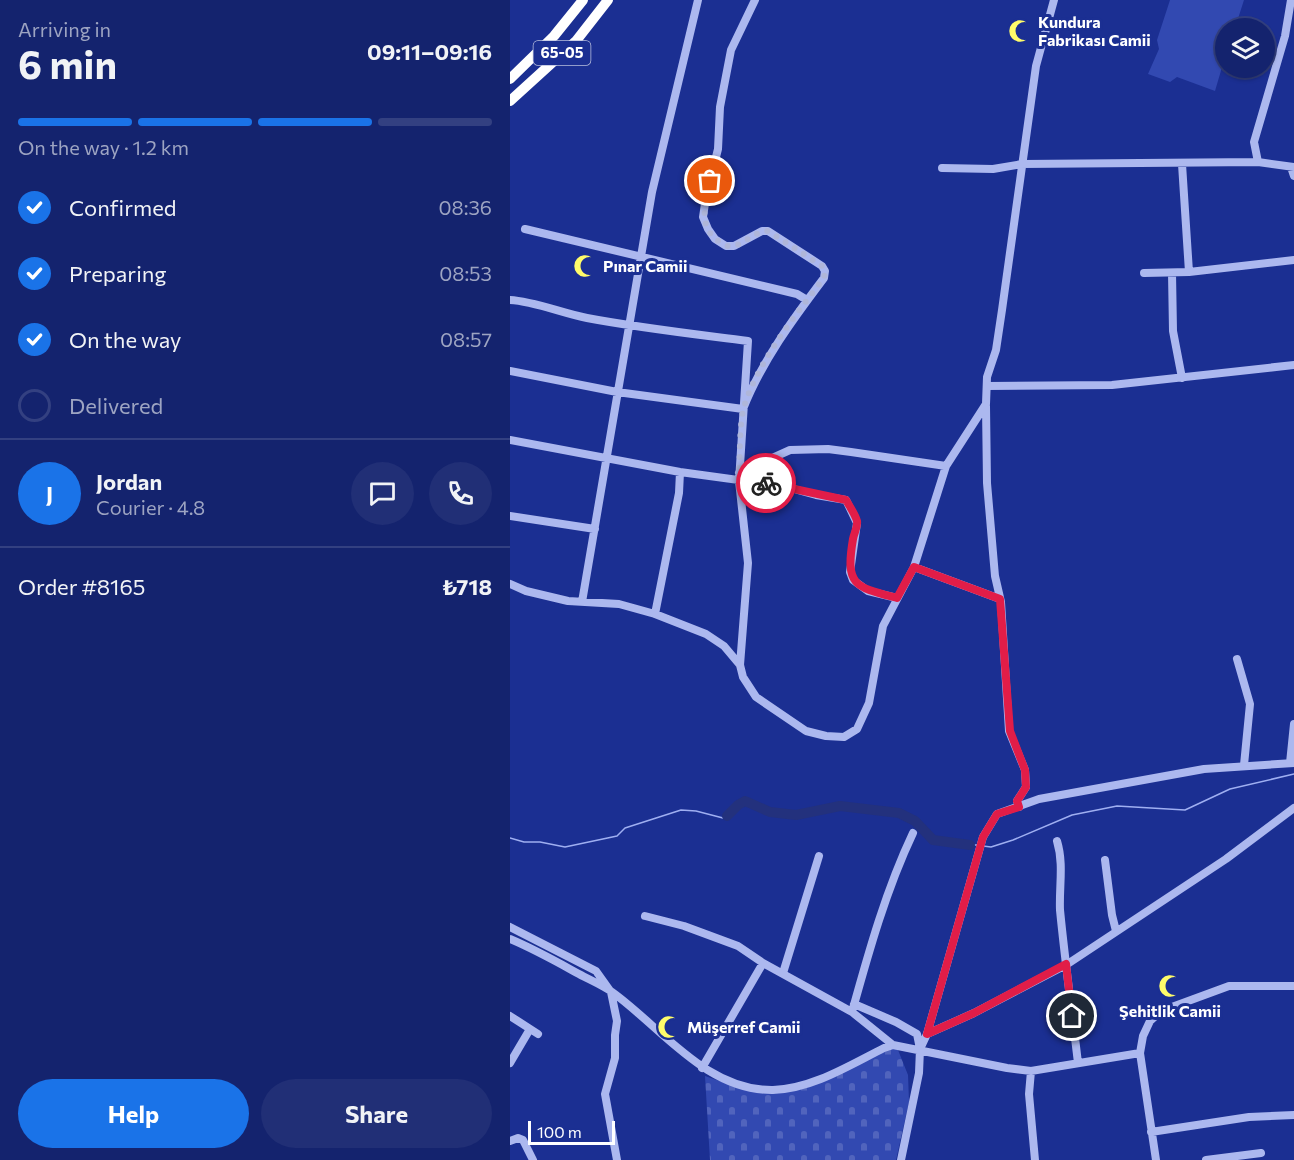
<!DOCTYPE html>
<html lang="en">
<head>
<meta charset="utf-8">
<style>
  body { margin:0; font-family:Commissioner,sans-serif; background:#212f76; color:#f1f3f6; height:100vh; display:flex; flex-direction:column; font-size:22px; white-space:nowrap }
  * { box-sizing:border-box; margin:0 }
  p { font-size:20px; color:#9da4c2 }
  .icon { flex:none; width:33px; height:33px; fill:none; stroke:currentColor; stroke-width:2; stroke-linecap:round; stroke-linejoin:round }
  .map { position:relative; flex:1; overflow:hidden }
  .details { display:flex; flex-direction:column; background:#14236e; width:510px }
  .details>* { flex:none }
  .controls { position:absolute; left:705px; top:18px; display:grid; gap:12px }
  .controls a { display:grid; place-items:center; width:60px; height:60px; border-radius:50%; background:#14236e; box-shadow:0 2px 4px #0004,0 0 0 2px #334081; font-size:30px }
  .scale { position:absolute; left:18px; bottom:15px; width:87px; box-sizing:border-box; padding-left:6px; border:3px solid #fff; border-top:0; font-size:16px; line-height:21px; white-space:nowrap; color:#fff; -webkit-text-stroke:4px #1b2f92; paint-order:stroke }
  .pin { position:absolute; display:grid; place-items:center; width:51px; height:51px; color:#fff; margin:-26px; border:3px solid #fff; border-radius:50%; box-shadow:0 2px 6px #0007 }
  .courier { position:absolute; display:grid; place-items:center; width:60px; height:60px; margin:-30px; border:4px solid #e11d48; border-radius:50%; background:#fff; color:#222; box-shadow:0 2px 8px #0007 }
  .summary em { font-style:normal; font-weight:700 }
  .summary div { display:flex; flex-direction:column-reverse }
  .summary { display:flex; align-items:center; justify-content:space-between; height:102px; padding:0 18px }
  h1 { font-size:39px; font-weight:700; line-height:45px }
  .bar { display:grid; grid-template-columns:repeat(4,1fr); gap:9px 6px; align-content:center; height:72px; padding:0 18px }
  .bar i { height:8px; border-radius:4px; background:#334081 }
  .bar .on { background:#1a73e8 }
  .bar p { grid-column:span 4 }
  .line { display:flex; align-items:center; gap:15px; padding:0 18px; border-top:2px solid #334081 }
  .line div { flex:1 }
  .round { display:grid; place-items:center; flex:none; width:63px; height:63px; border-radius:32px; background:#212f76 }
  ol { padding:0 18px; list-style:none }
  li { display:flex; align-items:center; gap:18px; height:66px }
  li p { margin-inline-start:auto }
  li .icon { padding:6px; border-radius:50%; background:#1a73e8; color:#fff; stroke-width:4 }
  li:last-child { color:#9da4c2 }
  li i { width:33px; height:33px; border:3px solid #334081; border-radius:50% }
  .button { display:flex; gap:12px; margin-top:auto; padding:12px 18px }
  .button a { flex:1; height:69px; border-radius:36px; background:#1a73e8; color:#fff; font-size:24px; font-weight:700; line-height:69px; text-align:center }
  .button a+a { background:#212f76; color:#f1f3f6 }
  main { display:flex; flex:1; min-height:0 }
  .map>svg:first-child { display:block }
</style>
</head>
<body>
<main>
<section class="details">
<div class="summary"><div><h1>6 min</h1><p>Arriving in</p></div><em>09:11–09:16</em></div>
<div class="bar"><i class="on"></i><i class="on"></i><i class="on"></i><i></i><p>On the way · 1.2 km</p></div>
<ol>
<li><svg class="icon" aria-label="check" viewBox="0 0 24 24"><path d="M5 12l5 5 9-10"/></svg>Confirmed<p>08:36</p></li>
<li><svg class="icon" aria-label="check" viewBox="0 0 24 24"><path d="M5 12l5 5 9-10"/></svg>Preparing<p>08:53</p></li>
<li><svg class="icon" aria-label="check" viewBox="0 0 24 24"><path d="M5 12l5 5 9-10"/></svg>On the way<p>08:57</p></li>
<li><i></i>Delivered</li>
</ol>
<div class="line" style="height:108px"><b class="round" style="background:#1a73e8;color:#fff">J</b><div><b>Jordan</b><p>Courier · 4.8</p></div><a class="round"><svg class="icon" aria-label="chat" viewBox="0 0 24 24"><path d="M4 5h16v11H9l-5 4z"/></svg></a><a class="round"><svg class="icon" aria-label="phone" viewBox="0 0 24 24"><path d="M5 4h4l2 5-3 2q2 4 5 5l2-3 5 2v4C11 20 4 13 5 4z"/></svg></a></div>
<div class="line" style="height:78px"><div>Order #8165</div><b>₺718</b></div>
<div class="button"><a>Help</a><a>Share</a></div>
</section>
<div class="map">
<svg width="784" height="1160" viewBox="0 0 784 1160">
  <defs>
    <pattern id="cemetery-stones" width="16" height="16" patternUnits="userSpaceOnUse" patternTransform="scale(1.5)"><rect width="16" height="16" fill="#3249b1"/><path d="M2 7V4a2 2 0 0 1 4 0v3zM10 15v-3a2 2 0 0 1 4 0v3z" fill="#5164bd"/></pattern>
  </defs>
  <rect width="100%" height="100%" fill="#1b2f92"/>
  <path fill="url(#cemetery-stones)" d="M 382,1047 L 388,1050 L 398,1075 L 399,1102 L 386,1160 L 200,1160 L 195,1076 L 230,1088 L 272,1093 Z"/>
  <path fill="#3249b1" d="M 660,0 L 734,0 L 725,28 L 716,28 L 715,57 L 705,91 L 667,77 L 660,82 L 638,74 L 649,49 L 647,40 Z"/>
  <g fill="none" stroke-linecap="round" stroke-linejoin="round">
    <path stroke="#9faff1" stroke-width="1.5" d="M 0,838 L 14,842 L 30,842 L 55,847 L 107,836 L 115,828 L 171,810 L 186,811 L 213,818 L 217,816
      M 460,845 L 468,845
      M 473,846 L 481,847 L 503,840 L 562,815 L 607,806 L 675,810 L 720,789 L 784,774"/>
    <path stroke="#23317d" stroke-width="10" d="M 217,816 L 228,805 L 235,801 L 260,812 L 286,815 L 330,806 L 389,813 L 405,821 L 423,840 L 460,845"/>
    <path stroke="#acb8ef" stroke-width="8" d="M 748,162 L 744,142 L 775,36 L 781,0
      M 672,164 L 679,272
      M 781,167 L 784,176
      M 432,168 L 483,169 L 512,164 L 748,162 L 784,167
      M 15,229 L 287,294 L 297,300
      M 634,273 L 679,272 L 784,260
      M 662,273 L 663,331 L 672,378
      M 0,300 C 23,301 52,313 77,318 C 130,328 184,334 238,341 L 229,481 L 238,563 L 230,665 L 233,677 L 246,697 L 296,731 L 316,736 L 334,737 L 347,729 L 359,703 L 373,626 L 404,567 L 436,466 L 476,404 L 477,377 L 486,350 L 492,310 L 526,66 L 544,0
      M 0,371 L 107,392 L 233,409 C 252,361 283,319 314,278 L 315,271 L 312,266 L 258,231 L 252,231 L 224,246 L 216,246 L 205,239 L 198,229 L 193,217 L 196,197 L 208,149 L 210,107 L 221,50 L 245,0
      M 477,386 L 602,385 L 784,365
      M 476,406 L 477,483 L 485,576 L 491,602 L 499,731 L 515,770 L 516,787 L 507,801 L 509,807
      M 0,440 L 170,472 L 273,486 L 306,495 L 336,500 L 347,523 L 340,572 L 343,580 L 358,591 L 387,598
      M 229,473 L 280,450 L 318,449 L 341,452 L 436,466
      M 0,516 L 85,529
      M 404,567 L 490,599
      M 0,584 L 16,591 L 58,601 L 109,604 L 145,614 L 196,634 L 214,646 L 230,665
      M 72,602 L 142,192 L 188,0
      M 145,614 L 169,493 L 170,472
      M 727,659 L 740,704 L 734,765
      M 780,763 L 784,724
      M 547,841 C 554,864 549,886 550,910 C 555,961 562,1012 568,1063
      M 595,860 L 602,915 L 606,931
      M 135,916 L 174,926 L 228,946 L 253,963 L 342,1012 L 383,1045
      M 0,927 L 86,971 L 101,992 L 107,1021 L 105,1035 L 105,1058 L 95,1094 L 107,1160
      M 0,939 C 24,949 47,962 69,974 C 80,980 92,985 102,992 C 151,1027 196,1091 263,1090 C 302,1089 340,1065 374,1048 L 383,1045 L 497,1068 L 521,1071 L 630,1053
      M 273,973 L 309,856
      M 344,1004 L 386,1022 L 407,1034 L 410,1049
      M 342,1012 C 359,951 376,890 403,833
      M 0,1016 L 28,1034
      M 417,1034 L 464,1013 L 556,965 L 716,859 L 784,808
      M 0,1063 L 20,1029
      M 192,1068 L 253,963
      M 521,1071 L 519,1094 L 525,1160
      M 641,1132 L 739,1117 L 784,1115
      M 0,1141 L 8,1138 L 13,1140 L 23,1160
      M 391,1160 L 409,1073 L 410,1049 L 417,1034 L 473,837 L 487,814 L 529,799 L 694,769 L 784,763
      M 646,1160 L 630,1053 L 633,1036 L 640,1021 L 651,1011 L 719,986 L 784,986
      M 696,1160 L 751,1153"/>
    <path stroke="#fff" stroke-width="10" d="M 0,79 L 44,36 L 73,0
      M 0,101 L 66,41 L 98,0"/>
  </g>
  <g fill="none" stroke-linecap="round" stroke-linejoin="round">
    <path stroke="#afb6d9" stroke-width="6" stroke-dasharray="0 10.8" d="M 200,181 C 195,202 187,228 210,242 C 214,245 218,247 223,246 C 235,244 245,231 258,231 L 312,266 L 315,271 L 314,278 C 286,314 247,363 234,407 C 229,425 230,461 229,481 L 256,483"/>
    <path stroke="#e11d48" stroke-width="8" d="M 256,483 L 336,500 C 340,507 345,514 347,521 C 348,527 344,533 343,539 C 335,586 345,587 387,598 L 404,567 L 490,599 L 500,731 L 515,770 L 516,787 L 507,801 L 509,807 L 487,814 L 473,837 L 417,1034 L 464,1013 L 556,964 L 562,1016"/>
  </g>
  <defs>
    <g id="mosque-bare" transform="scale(1.8)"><path d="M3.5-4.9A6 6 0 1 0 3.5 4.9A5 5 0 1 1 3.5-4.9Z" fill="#fffc6a" stroke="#1b2f92" stroke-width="2.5" paint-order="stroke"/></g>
  </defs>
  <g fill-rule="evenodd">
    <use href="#mosque-bare" x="510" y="31"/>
    <use href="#mosque-bare" x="75" y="266"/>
    <use href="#mosque-bare" x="660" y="986"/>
    <use href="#mosque-bare" x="159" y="1027"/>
  </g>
  <g text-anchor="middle" stroke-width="6" stroke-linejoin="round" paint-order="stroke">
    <rect fill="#1b2f92" stroke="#bbc1de" stroke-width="1.5" x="23.5" y="41" width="57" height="24" rx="4.5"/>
    <g font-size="15" font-weight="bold" fill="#fff">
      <text x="52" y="58">65-05</text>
    </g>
    <g font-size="16" font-weight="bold" fill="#fff" stroke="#1b2f92" text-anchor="start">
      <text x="528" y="28">Kundura<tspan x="528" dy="18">Fabrikası Camii</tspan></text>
      <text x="93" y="272">Pınar Camii</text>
      <text x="660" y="1017" text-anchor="middle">Şehitlik Camii</text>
      <text x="177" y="1033">Müşerref Camii</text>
    </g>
  </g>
</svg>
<div class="controls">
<a><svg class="icon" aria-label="layers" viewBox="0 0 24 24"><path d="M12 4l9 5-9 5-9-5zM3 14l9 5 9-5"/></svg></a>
</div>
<div class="scale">100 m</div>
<div class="pin" style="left:200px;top:181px;background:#ea580c"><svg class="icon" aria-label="bag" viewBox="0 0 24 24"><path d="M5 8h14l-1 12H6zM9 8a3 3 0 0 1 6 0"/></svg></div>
<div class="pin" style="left:562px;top:1016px;background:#1f2937"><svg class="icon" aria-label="home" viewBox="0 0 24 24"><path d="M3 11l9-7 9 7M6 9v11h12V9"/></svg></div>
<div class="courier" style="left:256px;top:483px"><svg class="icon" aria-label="bike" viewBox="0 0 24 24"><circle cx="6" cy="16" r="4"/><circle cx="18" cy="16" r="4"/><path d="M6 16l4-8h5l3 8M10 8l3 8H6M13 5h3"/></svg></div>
</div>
</main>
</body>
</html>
